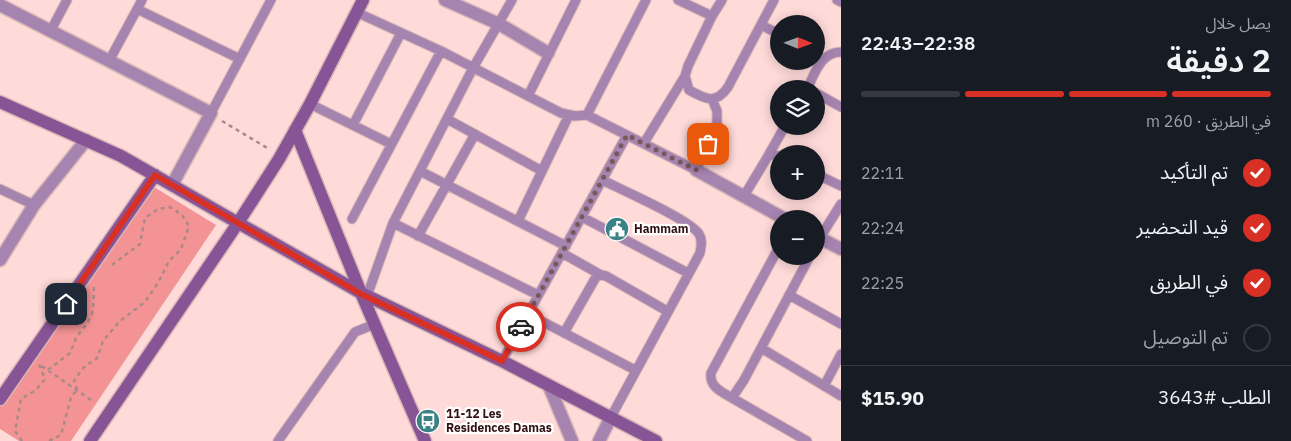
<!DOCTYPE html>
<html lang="ar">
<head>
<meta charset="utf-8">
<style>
  body { margin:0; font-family:"IBM Plex Sans","Noto Sans Arabic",sans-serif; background:#242831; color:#f1f3f6; direction:rtl; height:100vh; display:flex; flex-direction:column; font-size:19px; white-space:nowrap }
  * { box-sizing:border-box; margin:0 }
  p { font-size:16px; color:#9ea1a6 }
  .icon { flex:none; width:28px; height:28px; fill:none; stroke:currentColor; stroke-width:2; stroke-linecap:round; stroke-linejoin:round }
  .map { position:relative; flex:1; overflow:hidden; direction:ltr }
  .sheet { display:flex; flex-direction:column; background:#171b24; width:450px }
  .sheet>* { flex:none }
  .needle { width:32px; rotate:91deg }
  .buttons { position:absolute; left:770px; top:15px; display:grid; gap:10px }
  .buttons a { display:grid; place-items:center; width:55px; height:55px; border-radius:50%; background:#171b24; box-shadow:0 2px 12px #0003; font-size:25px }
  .pin { position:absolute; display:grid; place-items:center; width:42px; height:42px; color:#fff; margin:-21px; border-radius:10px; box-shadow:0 2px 8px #0006 }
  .courier { position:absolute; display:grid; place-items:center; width:50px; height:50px; margin:-25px; border:4px solid #d93025; border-radius:50%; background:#fff; color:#222; box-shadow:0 1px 6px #0007 }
  .summary em { font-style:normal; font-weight:600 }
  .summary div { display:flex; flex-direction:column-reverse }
  .summary { display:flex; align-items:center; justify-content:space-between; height:85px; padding:0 20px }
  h1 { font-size:32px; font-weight:600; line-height:38px }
  .bar { display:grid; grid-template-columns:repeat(4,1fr); gap:8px 5px; align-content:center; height:60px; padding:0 20px }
  .bar i { height:6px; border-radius:4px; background:#363941 }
  .bar .current { background:#d93025 }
  .bar p { grid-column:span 4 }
  .line { display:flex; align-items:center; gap:12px; padding:0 20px; border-top:1px solid #363941 }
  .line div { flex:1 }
  ol { padding:0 20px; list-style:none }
  li { display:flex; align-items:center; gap:15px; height:55px }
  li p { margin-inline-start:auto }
  li .icon { padding:5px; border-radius:50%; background:#d93025; color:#fff; stroke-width:4 }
  li:last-child { color:#9ea1a6 }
  li i { width:28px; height:28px; border:2px solid #363941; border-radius:50% }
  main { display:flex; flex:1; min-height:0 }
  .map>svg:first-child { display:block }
</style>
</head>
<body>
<main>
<section class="sheet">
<div class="summary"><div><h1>2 دقيقة</h1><p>يصل خلال</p></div><em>22:38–22:43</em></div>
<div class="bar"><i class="current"></i><i class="current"></i><i class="current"></i><i></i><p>في الطريق · 260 m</p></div>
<ol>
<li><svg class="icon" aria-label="check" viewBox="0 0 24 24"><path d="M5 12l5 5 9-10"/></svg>تم التأكيد<p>22:11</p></li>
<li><svg class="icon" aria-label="check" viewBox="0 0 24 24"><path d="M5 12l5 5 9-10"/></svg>قيد التحضير<p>22:24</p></li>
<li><svg class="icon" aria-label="check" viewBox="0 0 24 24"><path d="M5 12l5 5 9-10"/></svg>في الطريق<p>22:25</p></li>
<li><i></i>تم التوصيل</li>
</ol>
<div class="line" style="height:65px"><div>الطلب #3643</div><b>$15.90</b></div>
</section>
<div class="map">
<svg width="841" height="441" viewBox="0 0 841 441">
  <rect width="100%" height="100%" fill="#fedad9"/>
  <path fill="#f39395" d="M 154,187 L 216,225 L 71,441 L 19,441 L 0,429 L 0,405 Z"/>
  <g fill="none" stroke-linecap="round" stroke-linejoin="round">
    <g stroke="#d9b6b6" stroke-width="11">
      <path id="lane" d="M 678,0 L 712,16 L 722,0
        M 837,0 L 841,2
        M 137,9 L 240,59
        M 356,12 L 441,51 L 561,113 L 575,116 L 587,115 L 696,170 L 717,125 L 717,111 L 712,99
        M 712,16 L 688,66 L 685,76 L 689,90 C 705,99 716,105 728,87 L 774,0
        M 761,25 L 779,34
        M 51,30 L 67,0
        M 109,61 L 142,0
        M 807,89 C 815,73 821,52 841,52
        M 816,93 L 841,107
        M 528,96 L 576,0
        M 310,104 L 391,144
        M 211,113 L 271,0
        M 587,115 L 646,0
        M 447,119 L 542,171
        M 353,125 L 401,33
        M 644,143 L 685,76
        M 768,156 L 785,126
        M 420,171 L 566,246
        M 816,174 L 841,186
        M 602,180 C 620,189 691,220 699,234 C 703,240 701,246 700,253 L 611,417
        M 0,189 L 34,205
        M 744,196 L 768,156 L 772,155 L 779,156
        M 582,217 L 688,273
        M 352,219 L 441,51
        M 518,221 L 569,115
        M 393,223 L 538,295
        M 418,236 L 475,134
        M 816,244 L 841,204
        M 779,247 L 711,373 C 709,387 722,392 732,398 L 744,380 L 810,256
        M 562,253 L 601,275
        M 789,295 L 841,324
        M 367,296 L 393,223 L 473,68 L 512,0
        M 528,314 L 635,370
        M 564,333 L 596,277 L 601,275 L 606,276 L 667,311
        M 761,348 L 841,396
        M 502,361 L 627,135
        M 824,386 L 841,354
        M 732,398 L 807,441
        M 278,441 L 355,332 L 375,324"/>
    </g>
    <g stroke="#d9b6b6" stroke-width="15">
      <path id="street" d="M 445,0 L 499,24 L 548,53
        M 0,5 L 211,113 L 172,185
        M 696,170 L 785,219
        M 816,236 L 841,249
        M 0,260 L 34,205 L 86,140
        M 549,386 L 572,441
        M 599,441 L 611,417"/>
    </g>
    <g stroke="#d9b6b6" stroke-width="15">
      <path id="secondary" d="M 0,102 L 121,156 L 361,293 L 502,361 L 656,441
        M 295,130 L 361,293 L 425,441
        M 0,399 L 155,175
        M 90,441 L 238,223 L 279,159 L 310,104 L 363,0"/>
    </g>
    <path stroke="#ab8989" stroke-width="2.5" stroke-dasharray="4 4" stroke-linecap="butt" d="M 222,121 L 269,149
      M 48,370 L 70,353 L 76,338 L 88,322 L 93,311 L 94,287
      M 77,390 L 74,381 L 83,368 L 97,358 L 103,341 L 120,321 L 145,302 L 158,283 L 169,261 L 181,249 L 189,226 L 182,215 L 170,207 L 158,209 L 145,218 L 140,244 L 109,267
      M 22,441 L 15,431 L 21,399 L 36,390 L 45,379 L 39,364 L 91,400
      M 49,441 L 61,435 L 71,397 L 77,390"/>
    <use href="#lane" stroke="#a684b0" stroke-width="9"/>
    <use href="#street" stroke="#a684b0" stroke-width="12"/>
    <use href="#secondary" stroke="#875595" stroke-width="12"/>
  </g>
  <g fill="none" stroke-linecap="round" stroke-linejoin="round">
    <path stroke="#795859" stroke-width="5" stroke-dasharray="0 9" d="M 521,327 L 627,135 L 696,170 L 708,144"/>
    <path stroke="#d93025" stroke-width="6" d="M 66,304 L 155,175 L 361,294 L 502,361 L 521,327"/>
  </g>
  <defs>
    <g id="civic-disc" transform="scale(1.25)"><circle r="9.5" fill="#3a8285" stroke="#fff"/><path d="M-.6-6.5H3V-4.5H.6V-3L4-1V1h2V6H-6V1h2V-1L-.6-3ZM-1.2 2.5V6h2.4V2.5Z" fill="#fff"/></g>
    <g id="bus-disc" transform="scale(1.25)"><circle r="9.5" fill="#3a8285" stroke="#fff"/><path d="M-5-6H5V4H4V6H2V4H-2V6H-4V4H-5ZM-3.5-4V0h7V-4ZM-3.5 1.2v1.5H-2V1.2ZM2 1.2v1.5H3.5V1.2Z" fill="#fff"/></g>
  </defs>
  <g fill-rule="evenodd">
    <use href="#civic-disc" x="617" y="229"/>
    <use href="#bus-disc" x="428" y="421"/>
  </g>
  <g text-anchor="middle" stroke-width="4.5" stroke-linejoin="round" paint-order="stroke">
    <g font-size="12" font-weight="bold" fill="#311214" stroke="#fff" text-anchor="start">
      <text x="634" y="233">Hammam</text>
      <text x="446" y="418">11-12 Les<tspan x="446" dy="14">Residences Damas</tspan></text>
    </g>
  </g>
</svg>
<div class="buttons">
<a><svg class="needle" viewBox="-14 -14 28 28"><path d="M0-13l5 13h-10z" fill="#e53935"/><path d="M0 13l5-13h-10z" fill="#9ea1a6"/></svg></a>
<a><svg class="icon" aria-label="layers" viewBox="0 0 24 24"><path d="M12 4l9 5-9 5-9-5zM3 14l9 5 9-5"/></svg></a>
<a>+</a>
<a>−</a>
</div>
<div class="pin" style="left:708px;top:144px;background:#ea580c"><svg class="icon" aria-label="bag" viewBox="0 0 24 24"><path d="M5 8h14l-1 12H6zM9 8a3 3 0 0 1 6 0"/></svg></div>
<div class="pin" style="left:66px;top:304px;background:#1f2937"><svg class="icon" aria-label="home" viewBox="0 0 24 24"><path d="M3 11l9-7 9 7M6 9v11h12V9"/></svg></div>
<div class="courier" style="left:521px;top:327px"><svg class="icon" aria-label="car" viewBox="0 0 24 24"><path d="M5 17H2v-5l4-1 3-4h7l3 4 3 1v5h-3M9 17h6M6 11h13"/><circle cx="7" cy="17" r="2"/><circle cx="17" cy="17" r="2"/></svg></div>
</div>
</main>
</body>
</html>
